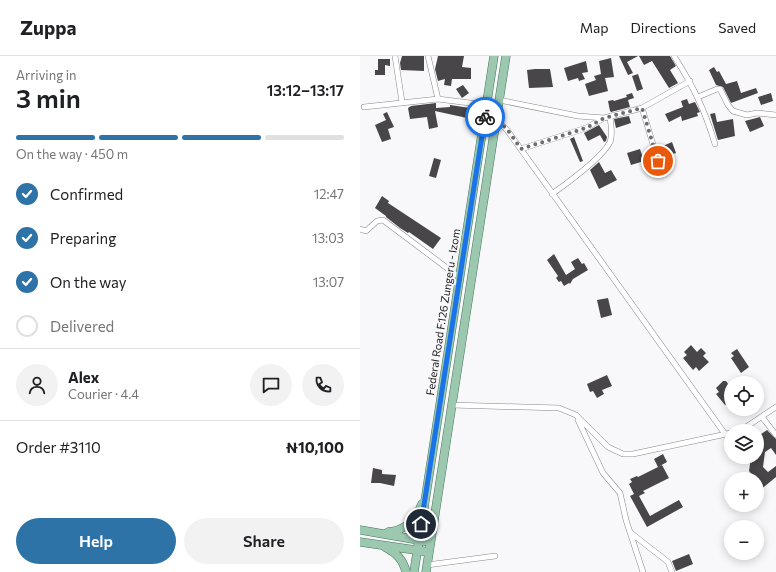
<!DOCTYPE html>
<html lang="en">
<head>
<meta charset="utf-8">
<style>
  body { margin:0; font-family:Commissioner,sans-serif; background:#f2f2f2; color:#202124; height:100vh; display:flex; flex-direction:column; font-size:15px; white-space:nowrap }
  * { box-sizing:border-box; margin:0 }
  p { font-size:13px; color:#757577 }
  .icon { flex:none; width:22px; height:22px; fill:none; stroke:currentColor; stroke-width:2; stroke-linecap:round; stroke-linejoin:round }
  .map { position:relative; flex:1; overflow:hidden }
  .sheet { display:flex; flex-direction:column; background:#fff; width:360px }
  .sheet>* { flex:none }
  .fabs { position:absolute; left:364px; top:320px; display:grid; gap:8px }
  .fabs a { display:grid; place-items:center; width:40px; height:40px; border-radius:50%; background:#fff; box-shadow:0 2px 10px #0003; font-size:20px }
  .pin { position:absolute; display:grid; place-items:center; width:34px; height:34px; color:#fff; margin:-17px; border:2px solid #fff; border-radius:50%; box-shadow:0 1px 4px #0007 }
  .courier { position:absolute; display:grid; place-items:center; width:40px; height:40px; margin:-20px; border:3px solid #1a73e8; border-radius:50%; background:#fff; color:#222; box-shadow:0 1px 5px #0007 }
  .overview em { font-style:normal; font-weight:600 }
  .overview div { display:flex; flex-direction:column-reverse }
  .overview { display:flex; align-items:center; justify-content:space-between; height:68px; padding:0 16px }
  h1 { font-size:26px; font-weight:600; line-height:30px }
  .bar { display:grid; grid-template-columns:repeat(4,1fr); gap:6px 4px; align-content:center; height:48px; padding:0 16px }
  .bar i { height:5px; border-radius:3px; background:#e0e0e0 }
  .bar .selected { background:#2d73a8 }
  .bar p { grid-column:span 4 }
  .line { display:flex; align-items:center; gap:10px; padding:0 16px; border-top:1px solid #e0e0e0 }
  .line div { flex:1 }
  .round { display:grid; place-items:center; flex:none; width:42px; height:42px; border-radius:21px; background:#f2f2f2 }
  ol { padding:0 16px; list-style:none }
  li { display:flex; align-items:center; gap:12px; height:44px }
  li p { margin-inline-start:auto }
  li .icon { padding:4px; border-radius:50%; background:#2d73a8; color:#fff; stroke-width:4 }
  li:last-child { color:#757577 }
  li i { width:22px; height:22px; border:2px solid #e0e0e0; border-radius:50% }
  .cta { display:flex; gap:8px; margin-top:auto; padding:8px 16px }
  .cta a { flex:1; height:46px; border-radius:24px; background:#2d73a8; color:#fff; font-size:16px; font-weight:600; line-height:46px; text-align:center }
  .cta a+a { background:#f2f2f2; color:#202124 }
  header { display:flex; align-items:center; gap:24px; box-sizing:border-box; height:56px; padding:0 20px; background:#fff; border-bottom:1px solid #e0e0e0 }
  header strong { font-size:19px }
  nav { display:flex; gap:22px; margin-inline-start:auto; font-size:14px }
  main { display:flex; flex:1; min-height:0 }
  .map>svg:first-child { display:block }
</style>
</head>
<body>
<header>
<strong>Zuppa</strong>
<nav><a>Map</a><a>Directions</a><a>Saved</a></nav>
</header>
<main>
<section class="sheet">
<div class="overview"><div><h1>3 min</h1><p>Arriving in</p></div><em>13:12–13:17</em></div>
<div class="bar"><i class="selected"></i><i class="selected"></i><i class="selected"></i><i></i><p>On the way · 450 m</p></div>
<ol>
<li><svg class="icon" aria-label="check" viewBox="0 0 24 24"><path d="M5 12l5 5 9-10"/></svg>Confirmed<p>12:47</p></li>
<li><svg class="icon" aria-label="check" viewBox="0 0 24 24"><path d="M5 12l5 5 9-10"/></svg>Preparing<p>13:03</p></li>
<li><svg class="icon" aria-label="check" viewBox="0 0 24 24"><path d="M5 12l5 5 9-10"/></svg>On the way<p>13:07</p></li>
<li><i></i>Delivered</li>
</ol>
<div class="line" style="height:72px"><a class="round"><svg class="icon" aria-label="person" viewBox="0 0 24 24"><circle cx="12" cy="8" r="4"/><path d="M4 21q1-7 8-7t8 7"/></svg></a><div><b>Alex</b><p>Courier · 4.4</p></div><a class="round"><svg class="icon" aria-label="chat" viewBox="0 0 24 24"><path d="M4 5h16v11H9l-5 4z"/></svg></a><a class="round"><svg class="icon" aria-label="phone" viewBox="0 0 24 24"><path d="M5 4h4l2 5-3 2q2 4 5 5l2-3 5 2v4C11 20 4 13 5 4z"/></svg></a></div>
<div class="line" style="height:52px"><div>Order #3110</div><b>₦10,100</b></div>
<div class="cta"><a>Help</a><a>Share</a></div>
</section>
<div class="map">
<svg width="416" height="516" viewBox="0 0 416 516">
  <rect width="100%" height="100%" fill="#f8f8fb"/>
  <path fill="#484648" d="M 42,0 L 64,0 L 64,15 L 41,14 L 40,7 Z
    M 78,0 L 104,0 L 102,11 L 111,12 L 111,23 L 92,23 L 91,30 L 84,29 L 85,23 L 78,25 L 75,13 Z
    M 259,0 L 278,0 L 267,6 L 273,17 L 268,19 Z
    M 279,0 L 310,0 L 316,10 L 310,14 L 318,27 L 309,32 L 292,5 L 284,9 Z
    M 251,2 L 254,21 L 245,22 L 248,35 L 229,40 L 225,28 L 236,24 L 234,20 L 241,18 L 239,5 Z
    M 18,3 L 30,3 L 30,10 L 25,9 L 25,19 L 15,19 L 15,14 L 18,14 Z
    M 226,5 L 228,16 L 222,17 L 225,23 L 219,25 L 218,22 L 208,25 L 204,12 Z
    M 354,11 L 357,16 L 359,15 L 366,28 L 377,25 L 381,37 L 396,32 L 398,37 L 371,47 L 363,31 L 356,29 L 349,14 Z
    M 175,13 L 190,13 L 193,31 L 169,32 L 167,14 Z
    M 278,18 L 283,33 L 277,35 L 272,20 Z
    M 103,29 L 109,37 L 102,42 L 96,33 Z
    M 272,37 L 274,42 L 268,44 L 270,51 L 251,56 L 250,55 L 248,45 L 253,44 L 254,45 L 267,41 L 266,39 Z
    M 411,37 L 413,45 L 401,49 L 398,41 Z
    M 327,43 L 329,48 L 335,46 L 340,56 L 337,57 L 338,60 L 322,65 L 321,60 L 309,66 L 305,58 L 323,51 L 321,45 Z
    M 76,47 L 76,52 L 90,51 L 90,49 L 110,52 L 107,62 L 75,55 L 78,71 L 69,73 L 67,61 L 50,63 L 48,52 L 51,50 Z
    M 27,56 L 34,71 L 28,73 L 31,83 L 22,86 L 15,69 L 26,64 L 23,58 Z
    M 355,57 L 357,66 L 373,63 L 375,80 L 358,84 L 350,58 Z
    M 269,60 L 271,67 L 256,72 L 254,63 Z
    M 400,61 L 404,70 L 390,76 L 385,65 Z
    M 239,69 L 247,81 L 246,85 L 244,86 L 240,79 L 228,85 L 224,77 Z
    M 214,81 L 223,105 L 220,106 L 210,83 Z
    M 312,86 L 316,97 L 306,100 L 303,90 Z
    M 280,93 L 284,105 L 271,109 L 267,97 Z
    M 74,102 L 81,104 L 76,122 L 69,120 Z
    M 239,106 L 245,117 L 251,114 L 257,124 L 239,133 L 230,114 Z
    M 22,140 L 29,145 L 28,147 L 81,182 L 73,193 L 49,176 L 48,177 L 40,172 L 26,161 L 26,160 L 15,152 Z
    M 194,198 L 206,219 L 215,213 L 211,206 L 218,202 L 222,208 L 224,207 L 228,214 L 213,223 L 210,228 L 209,227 L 204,230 L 201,225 L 199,226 L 196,222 L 198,220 L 187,204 Z
    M 248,242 L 252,259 L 241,262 L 237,244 Z
    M 331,289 L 337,296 L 341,292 L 346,297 L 343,300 L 349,306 L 339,315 L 336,311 L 333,314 L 323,302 L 327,299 L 324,296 Z
    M 377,293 L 389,311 L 381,317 L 371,302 L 374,300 L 371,297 Z
    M 247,319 L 252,330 L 242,334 L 244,338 L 237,342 L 233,335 L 230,336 L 227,328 Z
    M 363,325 L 366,325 L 371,332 L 371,351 L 368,347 L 365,349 L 356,338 L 359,336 L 356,332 Z
    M 407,374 L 416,383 L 416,399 L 411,392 L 405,396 L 403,411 L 408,416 L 416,410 L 416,421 L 400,434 L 397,430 L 397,423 L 395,423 L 389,415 L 391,401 L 397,401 L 397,386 L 400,384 L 397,381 Z
    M 303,398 L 307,406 L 298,411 L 294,403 Z
    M 302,409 L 309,422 L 283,435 L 285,437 L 279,440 L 290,460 L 319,444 L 323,451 L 287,471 L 270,440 L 274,438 L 269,428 L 272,426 L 270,423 L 277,420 L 278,421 Z
    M 13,412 L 22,414 L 22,418 L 36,419 L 34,430 L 20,427 L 11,427 Z
    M 329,498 L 333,508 L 316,515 L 312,505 Z"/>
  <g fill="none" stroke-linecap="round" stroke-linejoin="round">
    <g stroke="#88888b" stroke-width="6">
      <path id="street" d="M 35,0 L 42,46
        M 68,0 L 78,43
        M 314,0 C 333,30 345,54 355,88
        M 338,41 L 357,33 L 360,33 L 368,49 L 373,55 L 387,59 L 397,57 L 416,59
        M 139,44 L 218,60 L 244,62 L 282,52 L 330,25
        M 4,51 L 78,43 L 126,49
        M 282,52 L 298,105
        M 124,61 L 136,63 L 147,74 L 365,378
        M 161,93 L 226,72 L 244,62
        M 192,138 C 206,128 243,101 250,86 C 253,79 251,69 250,61
        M 0,173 L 6,175 L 17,165 L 23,164 L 99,221
        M 92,349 L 199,352 L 216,359 L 248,391 L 263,398 L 273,398 L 371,377
        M 402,361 L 416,379
        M 218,364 L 243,417 L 260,437 L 266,464 L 283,516
        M 376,375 L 386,371 L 416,351
        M 271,477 L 308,506 L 312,516
        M 67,509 L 135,500"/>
    </g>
    <g stroke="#45765c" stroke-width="9">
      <path id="primary" d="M 0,474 L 70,486
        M 28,476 C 45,475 56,463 62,448
        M 0,486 L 69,496
        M 25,491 C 36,497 43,503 46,516
        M 54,516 L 134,0
        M 66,516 L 146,0"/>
    </g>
    <use href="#street" stroke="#fff" stroke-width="5"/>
    <use href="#primary" stroke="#9bc8af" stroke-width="8"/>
  </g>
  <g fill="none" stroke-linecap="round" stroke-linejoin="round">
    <path stroke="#6d6d6f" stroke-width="4" stroke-dasharray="0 7.2" d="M 125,61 C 145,65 150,78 161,93 L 226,72 L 244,62 L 282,52 L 298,105"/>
    <path stroke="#1a73e8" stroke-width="5" d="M 61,468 L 125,61"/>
  </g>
  <g text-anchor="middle" stroke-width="4" stroke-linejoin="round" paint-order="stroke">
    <g font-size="11" fill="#222223" stroke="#f8f8fb">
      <text transform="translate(83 256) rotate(-81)" y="4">Federal Road F.126 Zungeru - Izom</text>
    </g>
  </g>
</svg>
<div class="fabs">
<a><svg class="icon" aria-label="locate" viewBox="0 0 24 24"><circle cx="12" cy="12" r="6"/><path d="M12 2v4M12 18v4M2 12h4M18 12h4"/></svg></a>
<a><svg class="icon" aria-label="layers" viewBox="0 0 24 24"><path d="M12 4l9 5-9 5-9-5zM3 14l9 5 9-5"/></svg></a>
<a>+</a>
<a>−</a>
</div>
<div class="pin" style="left:298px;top:105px;background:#ea580c"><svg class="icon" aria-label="bag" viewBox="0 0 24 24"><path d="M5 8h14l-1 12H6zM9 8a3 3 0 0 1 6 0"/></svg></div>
<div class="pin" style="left:61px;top:468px;background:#1f2937"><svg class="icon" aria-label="home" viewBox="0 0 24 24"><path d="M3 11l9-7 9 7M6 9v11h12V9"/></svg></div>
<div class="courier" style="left:125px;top:61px"><svg class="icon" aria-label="bike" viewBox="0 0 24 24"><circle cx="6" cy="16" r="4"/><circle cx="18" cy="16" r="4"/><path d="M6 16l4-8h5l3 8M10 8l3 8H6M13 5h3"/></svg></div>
</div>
</main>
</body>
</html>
